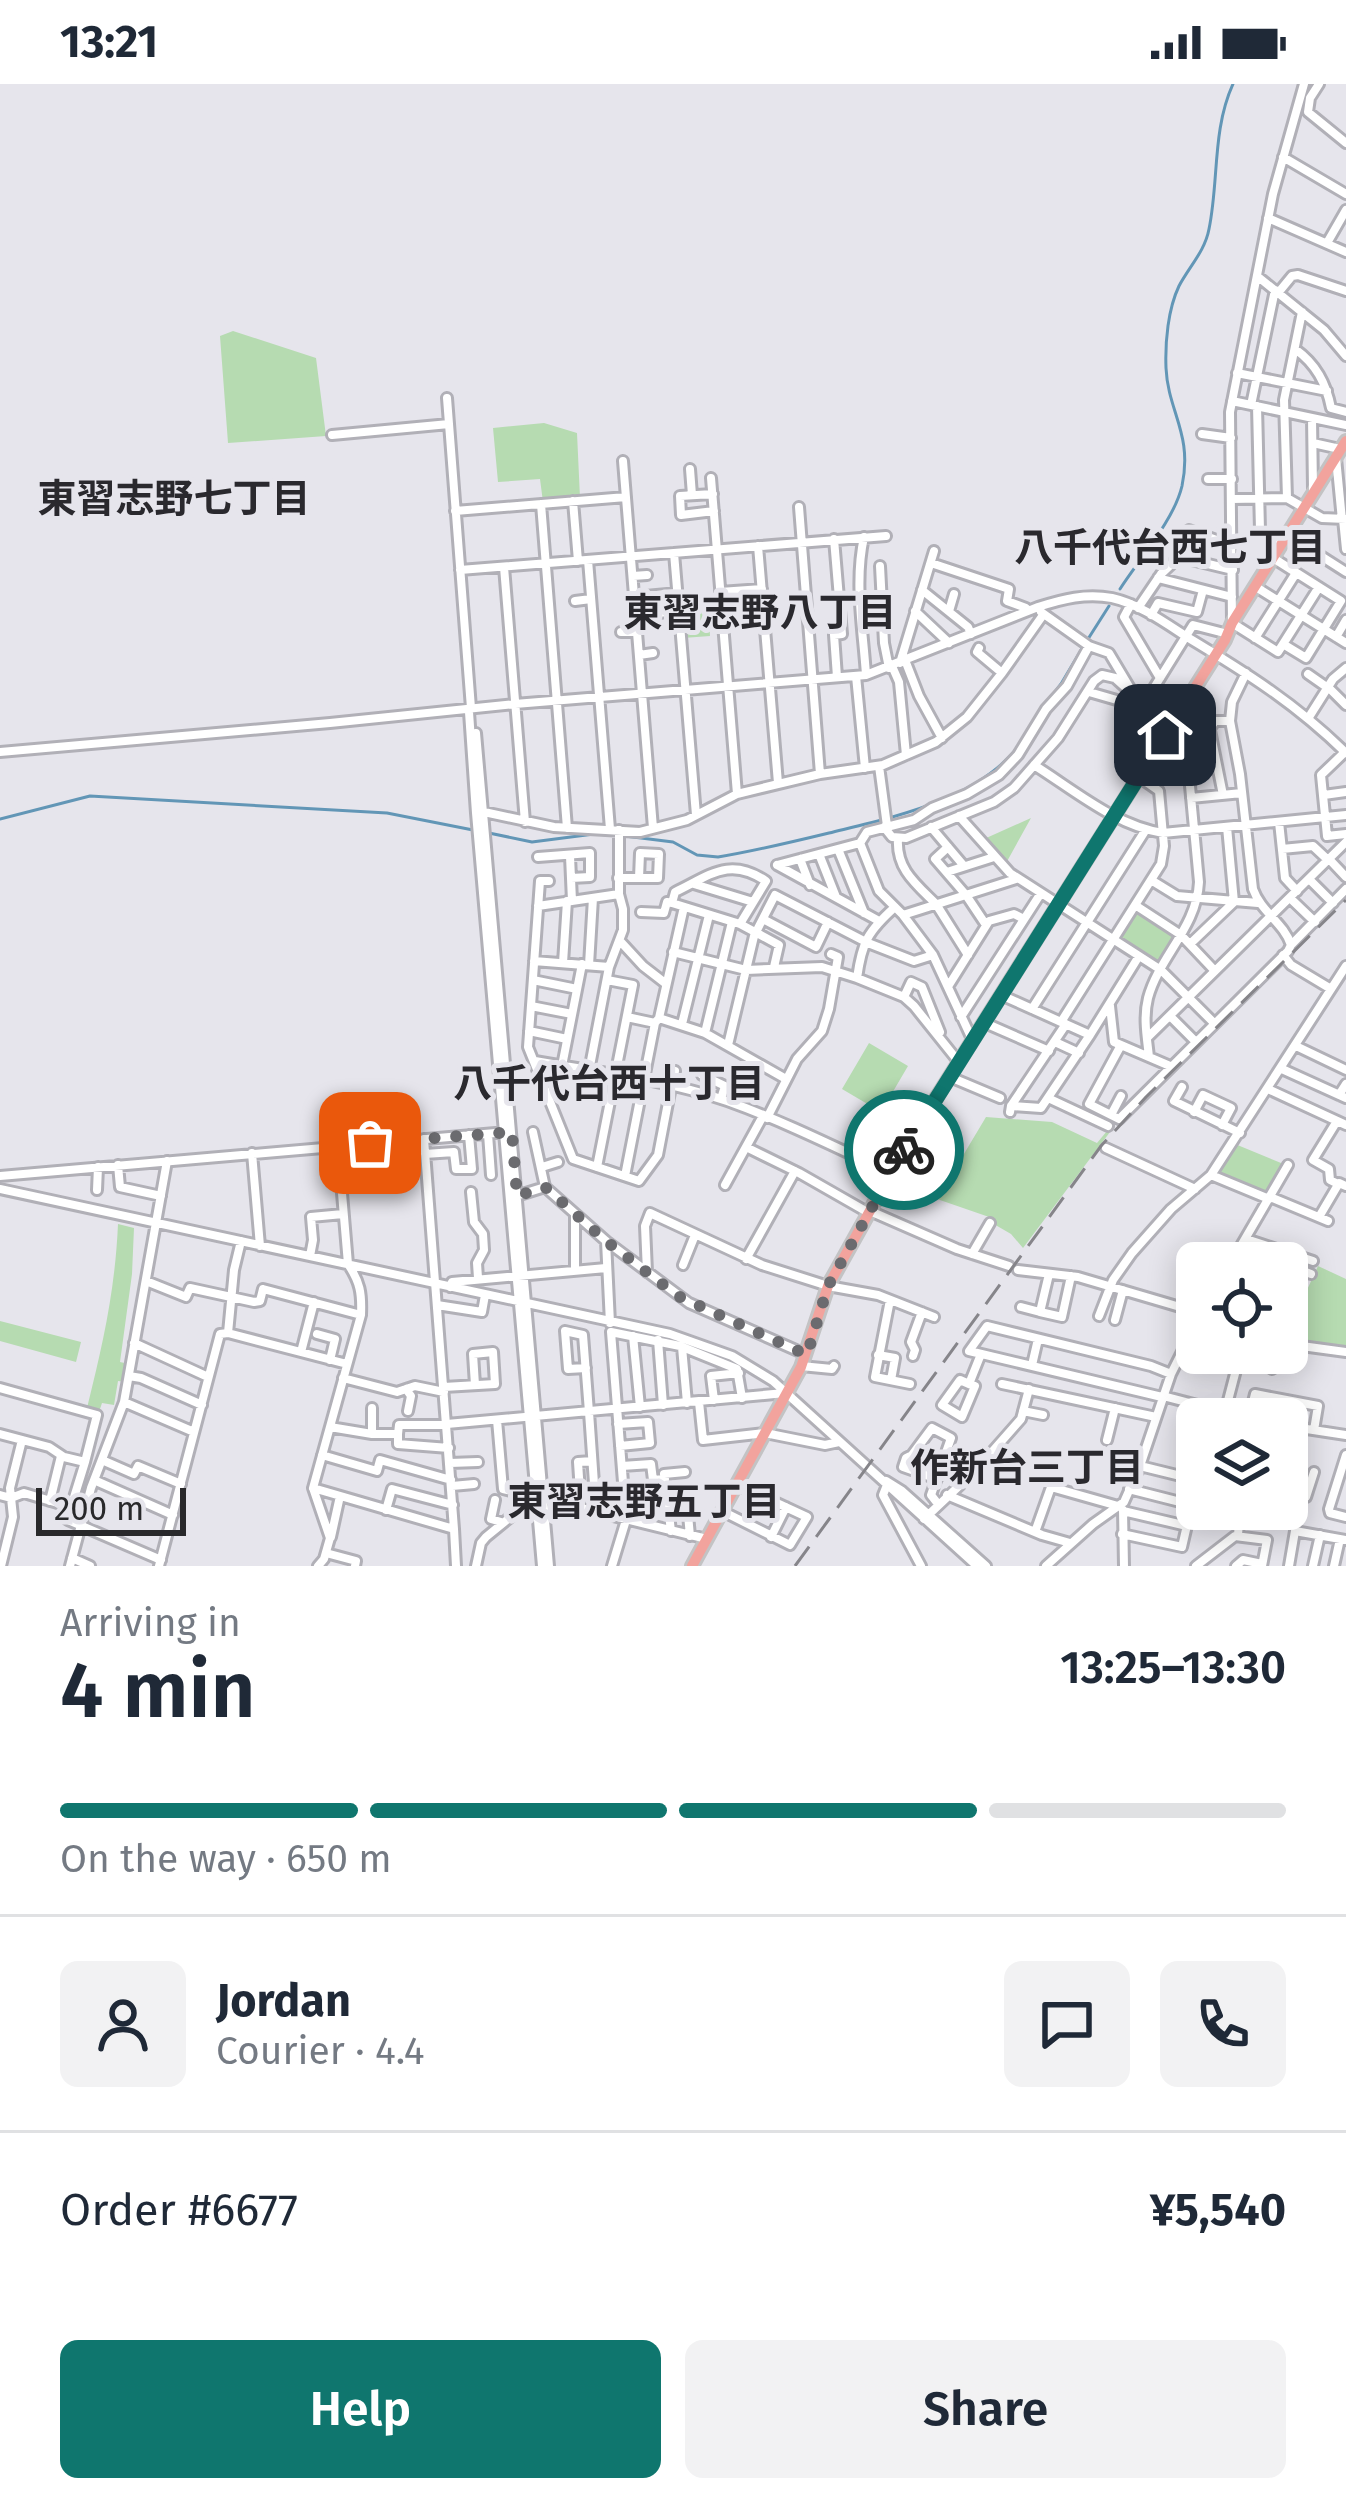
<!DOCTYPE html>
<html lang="en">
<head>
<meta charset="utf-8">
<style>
  body { margin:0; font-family:"Fira Sans","Noto Sans JP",sans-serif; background:#f2f2f3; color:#1f2937; height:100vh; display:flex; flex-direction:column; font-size:45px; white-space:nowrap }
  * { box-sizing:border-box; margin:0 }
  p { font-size:39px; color:#747a83 }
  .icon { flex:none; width:66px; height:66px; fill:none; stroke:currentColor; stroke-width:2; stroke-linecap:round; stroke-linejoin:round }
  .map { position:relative; height:1482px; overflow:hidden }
  .drawer { display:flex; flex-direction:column; background:#fff; flex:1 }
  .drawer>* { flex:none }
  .tools { position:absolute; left:1176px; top:1158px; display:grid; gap:24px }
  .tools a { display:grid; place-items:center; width:132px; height:132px; border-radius:18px; background:#fff; box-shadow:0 6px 30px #0003; font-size:60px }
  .scale { position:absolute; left:36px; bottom:30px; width:150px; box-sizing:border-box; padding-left:12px; border:6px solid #29292b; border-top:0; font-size:33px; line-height:42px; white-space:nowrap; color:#29292b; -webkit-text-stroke:9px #e6e5ec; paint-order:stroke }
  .pin { position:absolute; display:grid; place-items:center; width:102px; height:102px; color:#fff; margin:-51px; border-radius:24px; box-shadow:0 6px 18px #0006 }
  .courier { position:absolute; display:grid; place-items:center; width:120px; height:120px; margin:-60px; border:9px solid #0f766e; border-radius:50%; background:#fff; color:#222; box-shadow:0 3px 15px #0007 }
  .overview em { font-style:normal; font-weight:600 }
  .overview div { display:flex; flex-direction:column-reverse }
  .overview { display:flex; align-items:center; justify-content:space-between; height:204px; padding:0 60px }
  h1 { font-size:78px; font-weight:600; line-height:90px }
  .bar { display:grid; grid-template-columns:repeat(4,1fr); gap:18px 12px; align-content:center; height:144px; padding:0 60px }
  .bar i { height:15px; border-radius:9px; background:#e0e1e3 }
  .bar .on { background:#0f766e }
  .bar p { grid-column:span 4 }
  .line { display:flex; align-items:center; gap:30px; padding:0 60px; border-top:3px solid #e0e1e3 }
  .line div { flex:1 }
  .round { display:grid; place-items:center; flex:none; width:126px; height:126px; border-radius:18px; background:#f2f2f3 }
  .cta { display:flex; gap:24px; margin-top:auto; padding:24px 60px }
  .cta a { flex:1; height:138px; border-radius:18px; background:#0f766e; color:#fff; font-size:48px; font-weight:600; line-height:138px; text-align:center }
  .cta a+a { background:#f2f2f3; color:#1f2937 }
  .status { display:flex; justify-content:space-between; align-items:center; height:84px; padding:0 60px; background:#fff; direction:ltr }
  .status svg { height:33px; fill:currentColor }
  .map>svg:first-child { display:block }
</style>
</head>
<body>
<div class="status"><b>13:21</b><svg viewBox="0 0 49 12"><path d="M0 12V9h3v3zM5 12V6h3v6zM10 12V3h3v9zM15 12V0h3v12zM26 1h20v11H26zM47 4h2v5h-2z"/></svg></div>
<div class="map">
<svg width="1346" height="1482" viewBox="0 0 1346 1482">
  <rect width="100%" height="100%" fill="#e6e5ec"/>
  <path fill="#b6dbb1" d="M 233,247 L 316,274 L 326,352 L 228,359 L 220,252 Z
    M 544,339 L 577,349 L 580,414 L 543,418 L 540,395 L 498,398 L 493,344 Z
    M 719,522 L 720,533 L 709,534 L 710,552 L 683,554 L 681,525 Z
    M 1031,734 L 1005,781 L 984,755 Z
    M 1135,825 L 1178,851 L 1159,881 L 1119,856 L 1119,851 Z
    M 869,959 L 908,982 L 881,1028 L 842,1005 Z
    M 986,1033 L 1052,1038 L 1097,1059 L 1117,1035 L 1119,1036 L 1023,1164 L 1011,1150 L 992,1139 L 992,1134 L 937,1115 Z
    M 879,1048 L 903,1062 L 889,1085 L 865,1074 Z
    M 1235,1060 L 1286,1081 L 1269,1111 L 1216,1089 Z
    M 118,1140 L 134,1144 L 132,1190 L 120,1278 L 129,1280 L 126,1298 L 118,1297 L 114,1321 L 102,1319 L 99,1328 L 87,1324 C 103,1259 115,1207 118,1140 Z
    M 1318,1182 L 1346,1195 L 1346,1264 L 1301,1259 L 1302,1246 L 1293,1245 L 1291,1257 L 1287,1255 L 1287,1230 L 1295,1232 Z
    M 0,1237 L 81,1258 L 76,1278 L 0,1257 Z"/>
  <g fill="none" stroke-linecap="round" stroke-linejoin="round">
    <path stroke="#6296b6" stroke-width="3" d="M 1120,505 C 1140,474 1174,436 1182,402 C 1193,350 1168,328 1166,284 C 1165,258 1168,225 1179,202 C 1189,183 1205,167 1209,145 C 1219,97 1212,46 1233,0
      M 1088,555 L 1109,522
      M 1042,625 L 1061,600 L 1083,563
      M 0,735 L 90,712 L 387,729 L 473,746
      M 489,749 L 532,758 L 594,750 L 625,752 L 673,758 L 697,771 L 718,773 C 755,767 792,758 829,749 C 894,733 980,716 1022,658"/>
    <g stroke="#b1b0b7" stroke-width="14">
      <path id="minor" d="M 1304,0 L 1273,110 L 1230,328 L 1232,539 L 1278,568 L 1319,503
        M 1319,0 L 1310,14 L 1308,28 L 1346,59
        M 1283,73 L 1346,110
        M 1268,134 L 1346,168
        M 1327,159 L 1346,126
        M 1257,192 L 1324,246 L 1346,272
        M 1278,209 L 1292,192 L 1298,191 L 1346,207
        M 1295,265 C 1316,280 1326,299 1331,324 L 1346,328
        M 1237,289 L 1327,307
        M 447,314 L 471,624 L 469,628 L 476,729 L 542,1482
        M 1232,317 L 1346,341
        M 1251,321 L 1275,206
        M 1257,322 L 1260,446 L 1282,459
        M 1312,334 L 1313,405
        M 1202,350 L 1231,354
        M 332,351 L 449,340
        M 1313,359 L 1340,365
        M 1336,374 L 1342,436
        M 623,377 L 653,744
        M 690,385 L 692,411
        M 711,394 L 737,710
        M 1208,395 L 1232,395
        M 713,410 L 680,412 L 681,431 L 714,427
        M 1287,414 L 1284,316 L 1302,228
        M 1232,415 L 1287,414 L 1322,434 L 1346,435
        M 573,417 L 578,477
        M 541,420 L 567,744
        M 799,423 L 820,690
        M 455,427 L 626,413
        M 1343,435 L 1346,465
        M 1288,451 L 1346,488
        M 864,453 C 854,498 863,545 866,591
        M 834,455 L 842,550 L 834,551 L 837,593
        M 758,462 L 778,699
        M 674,469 L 696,731
        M 1179,473 L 1233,486
        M 1273,474 L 1341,517 L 1306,574 L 1283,560
        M 588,476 L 610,745
        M 931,479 L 1009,505 L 1007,517 L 1026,524 L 1026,527
        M 880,482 L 884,559 L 889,584
        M 504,483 L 525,738
        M 460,486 L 886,452
        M 633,492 L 647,491
        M 1158,494 L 1232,513
        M 1256,503 L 1346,559
        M 922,506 L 968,543 L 971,550
        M 720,508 L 762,505
        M 635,513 L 678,509
        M 575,517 L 591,515
        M 1131,520 L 1124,533 L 1160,594
        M 1138,524 L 1161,490 L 1179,473 L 1189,446 L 1233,462
        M 915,527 L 949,559
        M 949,527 L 954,510
        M 1041,528 L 1089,562 L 1109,569 L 1149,636 L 1197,666
        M 636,531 L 679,527
        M 1151,531 L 1158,519 L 1197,528 L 1203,506
        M 621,548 L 637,548
        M 1336,553 L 1346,536
        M 1255,554 L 1296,489
        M 979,564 L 977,568 L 1002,589
        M 639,571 L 653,569
        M 905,576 L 919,612 L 942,654
        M 900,579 L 934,467
        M 892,582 L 899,598 L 906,671
        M 1308,590 L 1328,604
        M 856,592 L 865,684
        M 1328,603 L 1346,621
        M 1089,608 L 1134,621 L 1139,619
        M 1142,623 L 1193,541 L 1228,550
        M 1309,633 L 1333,595 L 1346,584
        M 1210,646 L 1223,711
        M 476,649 L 549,1482
        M 0,668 L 330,639 L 515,620 L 866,591 L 1038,523 C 1063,515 1086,509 1112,514 C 1139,520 1164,538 1187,553 C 1247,589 1296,620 1346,669
        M 1345,668 L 1321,691 L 1327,752 L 1346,750
        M 1194,669 L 1215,637 L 1230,637
        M 1034,681 C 1074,706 1116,742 1163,749 L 1346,731
        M 879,682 L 887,742
        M 1324,711 L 1346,708
        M 1191,714 L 1242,709
        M 484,728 L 554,743 L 640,748 L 687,736 L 737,710 L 820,690 L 883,681 L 936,658 L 967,633 L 1002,589 L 1043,531
        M 959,732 L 1010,789 L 1161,886 L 1214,939
        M 1279,738 L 1285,794 L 1297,807
        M 884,743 L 892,753 L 906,754 L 994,718 L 1014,704 L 1058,654 L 1094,597 L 1102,591 L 1115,594 L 1135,612
        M 931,743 L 964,782
        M 898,755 C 896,785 916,800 936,820
        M 860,759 L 879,807 L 903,831 L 933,871 L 972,955
        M 948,763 L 935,775 L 966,811 L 986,841
        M 838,765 L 864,829
        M 1282,765 L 1313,762 L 1328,776
        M 819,770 L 836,813
        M 570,772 L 572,817
        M 538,773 L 590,769 L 590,793 L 571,794
        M 800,775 L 810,801
        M 1329,775 L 1346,793
        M 777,781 L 860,759 L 867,748 L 914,736 L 932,724 L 967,710 L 999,691 L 1018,671 L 1046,625 L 1067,602 L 1089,562
        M 777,781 L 879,837
        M 947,788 L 994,773
        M 618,794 L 658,794 L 659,770 L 640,769 L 639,794
        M 1309,795 L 1333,819
        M 1151,796 L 1177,812 L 1258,819
        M 549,797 L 540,797 L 528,963 L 573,1075 L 639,1097 L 658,1071 L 671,1003
        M 694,800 L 753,818
        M 1290,814 L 1315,838
        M 672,819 L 740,840 L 755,848 L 728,961
        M 936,820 L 968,871
        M 1135,821 L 1181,851 L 1215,887
        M 538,822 L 619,810
        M 641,828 L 664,829 L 667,818 L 672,819 L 675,808 C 709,792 729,772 766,797 L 740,840
        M 903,831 L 1016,795
        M 763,835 L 816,863 L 828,838
        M 755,848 L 779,861 L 774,883
        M 756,848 L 775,811 L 868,859 L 914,877 L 933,871
        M 620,857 L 643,882 L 665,899
        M 1190,860 L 1234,818 L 1227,743
        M 1291,861 L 1346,805
        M 673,868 L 746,886 L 822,883 L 857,894 L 904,913 L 914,922 L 958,977
        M 1283,871 L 1291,881 L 1331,905
        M 534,877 L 609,883
        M 563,879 L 567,817
        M 589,881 L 593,814
        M 857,894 C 862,858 868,847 895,823
        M 533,896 L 577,905
        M 949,901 L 989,837 L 1014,830 L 1024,835
        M 1001,911 L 1090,951 L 1139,872
        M 904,913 L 911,898 L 922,903 L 940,948
        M 531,922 L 572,930
        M 1110,922 L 1114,958 L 1149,973
        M 1032,925 L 1145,747
        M 1170,932 L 1196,958
        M 627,933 L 655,939
        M 961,933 L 1041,809
        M 659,934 L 705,949 L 786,995
        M 1061,938 L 1161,780 L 1164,762 L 1159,707 L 1139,693
        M 985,939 L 1049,967
        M 682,940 L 709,831
        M 529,947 L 567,955
        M 705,949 L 732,838
        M 1148,953 L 1346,758
        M 1055,958 L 1079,969
        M 1121,961 L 1089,1020 L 1119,1035 L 1288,867 L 1291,861 C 1284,839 1261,828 1253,805 L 1240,690 L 1230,637 L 1232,618 L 1246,589
        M 1296,962 L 1346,986
        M 535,977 C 599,988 666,996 727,1017 C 783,1037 837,1064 891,1089
        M 562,982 L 582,880
        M 1170,982 L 1149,973 C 1147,954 1143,934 1148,914 C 1159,873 1197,843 1199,798 L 1186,659
        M 1282,985 L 1346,1014
        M 589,987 L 609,883 L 623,846 L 623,825 L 619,810 L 619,746
        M 702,991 L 725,1002 L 721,1015
        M 950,993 L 1000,1014
        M 672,1003 L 675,987
        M 1182,1003 L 1174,1017 L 1240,1049
        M 1268,1005 L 1346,1041
        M 1339,1011 L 1346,1000
        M 1048,1014 L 1108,1042
        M 1011,1022 L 1041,1024 L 1090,951
        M 1010,1028 L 1011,1022 L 1066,940
        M 1194,1028 L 1203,1011 L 1231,1024 L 1222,1041
        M 1111,1031 L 1121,1012
        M 767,1034 L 797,975 L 822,947 L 829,925 L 838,873 L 831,870
        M 1337,1037 L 1313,1076 L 1329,1085 L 1330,1096 L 1338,1100
        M 920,1038 L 949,1053
        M 533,1048 L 545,1103 L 606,1157 L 689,1219 L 805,1270
        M 488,1050 L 491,1091
        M 424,1055 L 454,1445
        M 748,1064 L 799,1089 L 869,1129
        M 1106,1064 L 1195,1105
        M 252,1069 L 260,1162
        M 425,1070 L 454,1068 L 456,1085 L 472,1085 L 469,1051
        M 118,1081 L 120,1103 L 161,1112
        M 542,1083 L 558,1078
        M 597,1083 L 633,901 L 607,896
        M 1211,1091 L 1269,1115
        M 0,1092 L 507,1048
        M 625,1092 L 655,939 L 659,934 L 684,823
        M 725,1101 L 763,1032
        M 0,1105 L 670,1250 L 732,1272 L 773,1297 L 977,1482
        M 97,1106 L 98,1083
        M 471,1108 L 474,1138 L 483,1150 L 484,1166 L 477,1179 L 478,1194
        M 513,1113 L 545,1103
        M 1270,1113 L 1328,1137
        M 870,1127 L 957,1165 L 1009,1182
        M 575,1131 L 575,1186
        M 1319,1133 L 1339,1099 L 1346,1102
        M 1246,1155 L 1313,1177
        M 606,1157 L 610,1239
        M 1239,1165 L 1280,1179
        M 972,1170 L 990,1139
        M 310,1172 L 313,1156 L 311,1133 L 343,1130
        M 746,1175 L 795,1087
        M 1231,1179 L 1288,1081
        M 683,1181 L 695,1151
        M 1287,1181 L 1311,1190
        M 1018,1186 L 1078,1193 L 1197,1228
        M 647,1188 L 645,1142 L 650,1129 L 762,1181 L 828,1202 L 878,1211 L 934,1233
        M 1049,1190 L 1040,1228 L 1062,1233 L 1071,1192
        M 146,1197 L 186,1213 L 190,1204 L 254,1218 L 260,1217 L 263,1205 L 361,1231
        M 450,1203 L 452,1198 L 606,1184
        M 890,1216 L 875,1293 L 910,1300
        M 437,1221 L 482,1228 L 485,1211
        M 1021,1223 L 1040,1228
        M 1099,1232 L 1113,1196 L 1132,1169 L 1171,1125 L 1211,1091 L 1346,882
        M 1115,1236 L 1123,1206
        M 228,1249 L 347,1280
        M 317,1250 L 335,1255 L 330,1276
        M 633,1252 L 640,1323
        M 658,1256 L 663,1321
        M 134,1259 L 208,1293
        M 1287,1260 L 1346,1268
        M 682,1263 L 687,1319
        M 301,1268 L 314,1218
        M 878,1271 L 895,1274 L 891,1296
        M 913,1272 L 915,1266 L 911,1258 L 922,1228
        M 1032,1281 L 1038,1255
        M 801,1282 L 832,1285 L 834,1282
        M 586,1284 L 568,1285 L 565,1247 L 583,1251 L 589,1328
        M 1272,1285 L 1278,1269
        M 129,1292 L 141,1294 L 202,1321
        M 343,1294 L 397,1308 L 415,1302 L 444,1308
        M 969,1300 L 975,1302 L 962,1333 L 942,1321 L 960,1296 L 969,1300 L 981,1270
        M 1002,1300 L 1156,1333
        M 444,1303 L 495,1300 L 493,1268 L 473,1270 L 475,1301
        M 0,1304 L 97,1331 L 85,1378 L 64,1373 L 49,1363 L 0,1350
        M 406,1305 L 411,1312 L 408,1327
        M 1163,1312 L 1251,1335
        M 1162,1313 L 969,1267 L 987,1242 L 1151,1282 L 1171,1290
        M 714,1316 L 711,1292 L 739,1289
        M 124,1318 L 194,1348
        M 699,1318 L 703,1356 L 765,1349 L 825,1361 L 839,1358
        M 372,1324 L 372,1350
        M 1023,1327 L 1043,1331
        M 589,1328 L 596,1428
        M 1225,1328 L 1236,1286 L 1246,1269
        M 1249,1334 L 1255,1310 L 1318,1322 L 1314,1346
        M 497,1336 L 503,1405 L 707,1455
        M 447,1340 L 785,1309
        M 618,1340 L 648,1338 L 650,1359 L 620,1362
        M 1287,1342 L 1346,1351
        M 330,1343 L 372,1350 L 398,1350 L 399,1341 L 447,1341
        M 398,1350 L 398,1360 L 449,1364
        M 1107,1356 L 1115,1324
        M 322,1371 L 377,1387 L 380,1376 L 451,1396
        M 1346,1371 L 1329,1425 L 1330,1429 L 1346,1433
        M 102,1376 L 134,1390 L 138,1382 L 181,1400
        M 450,1379 L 478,1378
        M 622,1382 L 651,1380 L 653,1396 L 665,1395
        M 1140,1382 L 1197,1396
        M 1287,1385 L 1300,1344
        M 937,1395 L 903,1383 L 906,1374 L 912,1371 L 932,1344 L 951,1354 L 931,1411 L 938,1420
        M 94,1396 L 173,1431
        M 886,1397 L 902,1407 L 986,1482
        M 887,1401 L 883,1411 L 921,1482
        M 452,1402 L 474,1400
        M 313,1404 L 454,1445 L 456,1482
        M 1129,1405 L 1192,1421
        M 1287,1407 L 1306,1413 L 1314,1388
        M 0,1411 L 11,1414 L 24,1409 L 71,1423 L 68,1436 L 161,1476
        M 947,1411 L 1042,1451 L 1070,1459
        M 495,1416 L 491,1435 L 501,1438
        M 50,1417 L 61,1372
        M 669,1422 L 687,1420 L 690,1452
        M 71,1423 L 85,1378
        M 581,1424 L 578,1378 L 592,1377
        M 386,1426 L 392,1405 L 453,1421
        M 1123,1426 L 1124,1482
        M 722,1427 L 790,1461 L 807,1433 L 736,1400
        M 1123,1427 L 1187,1442
        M 1210,1432 L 1239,1438 L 1238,1451
        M 924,1435 L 977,1385 L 1021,1335 L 1029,1305
        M 671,1447 L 664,1390 L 685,1388
        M 1035,1448 L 1051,1403 L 1118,1422
        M 1122,1450 L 1182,1463 L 1197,1398
        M 331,1453 L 340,1412
        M 771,1453 L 786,1423
        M 326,1469 L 356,1477 L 355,1482
        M 72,1474 L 90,1482
        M 1,1482 L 13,1433 L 10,1404 L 22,1356
        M 70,1482 L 91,1404 L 124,1318 L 167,1077
        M 159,1482 L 220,1250 L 228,1249 L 234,1186 L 241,1157
        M 318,1482 L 324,1475 L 330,1454 L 313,1404 L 361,1231 C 362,1209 360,1198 348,1180 L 338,1062
        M 476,1482 L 481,1459 L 486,1453 L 535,1413
        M 612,1482 L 626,1436 L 611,1248 L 680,1262 L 737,1285 L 742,1314
        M 1046,1482 L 1093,1440 L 1124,1418 L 1140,1382 L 1171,1290 L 1197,1238
        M 1196,1482 L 1235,1452 L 1267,1456 L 1262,1482
        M 1236,1482 L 1243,1476 L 1262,1480
        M 1289,1482 L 1295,1447 L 1346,1456
        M 1313,1482 L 1320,1451
        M 1334,1482 L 1340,1455"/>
    </g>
    <g stroke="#c3c3c4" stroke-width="16">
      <path id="major" d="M 692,1482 L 801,1283 L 828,1202 L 906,1062 L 1225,556 L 1232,539 L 1346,357"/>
    </g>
    <use href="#minor" stroke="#fff" stroke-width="8"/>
    <use href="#major" stroke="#f2a39d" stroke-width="10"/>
    <path stroke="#86858a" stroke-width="3" stroke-dasharray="24 12" stroke-linecap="butt" d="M 795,1482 L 1101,1062 L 1146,1013 L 1346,816"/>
  </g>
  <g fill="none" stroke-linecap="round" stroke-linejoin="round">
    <path stroke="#6b6b6f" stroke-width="12" stroke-dasharray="0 21.6" d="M 370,1059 L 512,1048 L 517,1112 L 545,1103 L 606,1157 L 678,1212 L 807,1271 L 828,1202 L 904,1066"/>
    <path stroke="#0f766e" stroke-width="15" d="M 904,1066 L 1165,651"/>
  </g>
  <g text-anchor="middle" stroke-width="10" stroke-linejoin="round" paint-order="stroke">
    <g font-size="39" font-weight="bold" fill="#2a292e" stroke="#e6e5ec">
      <text x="174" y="428">東習志野七丁目</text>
      <text x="1170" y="477">八千代台西七丁目</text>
      <text x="760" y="542">東習志野八丁目</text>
      <text x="609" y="1013">八千代台西十丁目</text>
      <text x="1027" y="1397">作新台三丁目</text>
      <text x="644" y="1431">東習志野五丁目</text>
    </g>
  </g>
</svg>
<div class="tools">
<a><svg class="icon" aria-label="locate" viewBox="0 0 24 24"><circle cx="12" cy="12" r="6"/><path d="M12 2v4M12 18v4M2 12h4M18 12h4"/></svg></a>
<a><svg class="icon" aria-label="layers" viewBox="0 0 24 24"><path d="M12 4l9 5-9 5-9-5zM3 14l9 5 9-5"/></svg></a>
</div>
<div class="scale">200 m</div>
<div class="pin" style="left:370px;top:1059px;background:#ea580c"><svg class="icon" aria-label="bag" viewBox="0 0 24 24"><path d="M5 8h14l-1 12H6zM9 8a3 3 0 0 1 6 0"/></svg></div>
<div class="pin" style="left:1165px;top:651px;background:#1f2937"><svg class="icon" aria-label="home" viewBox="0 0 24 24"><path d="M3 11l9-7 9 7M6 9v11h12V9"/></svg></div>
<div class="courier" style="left:904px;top:1066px"><svg class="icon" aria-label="bike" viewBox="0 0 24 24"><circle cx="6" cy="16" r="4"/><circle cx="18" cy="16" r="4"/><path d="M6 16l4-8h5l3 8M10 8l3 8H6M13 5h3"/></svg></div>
</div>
<section class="drawer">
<div class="overview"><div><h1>4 min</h1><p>Arriving in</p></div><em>13:25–13:30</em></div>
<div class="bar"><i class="on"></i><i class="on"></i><i class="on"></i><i></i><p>On the way · 650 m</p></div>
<div class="line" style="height:216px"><a class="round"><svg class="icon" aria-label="person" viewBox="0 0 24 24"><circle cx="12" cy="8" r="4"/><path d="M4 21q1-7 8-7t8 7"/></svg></a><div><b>Jordan</b><p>Courier · 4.4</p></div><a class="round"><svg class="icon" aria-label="chat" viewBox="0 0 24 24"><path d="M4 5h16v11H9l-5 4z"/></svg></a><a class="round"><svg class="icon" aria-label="phone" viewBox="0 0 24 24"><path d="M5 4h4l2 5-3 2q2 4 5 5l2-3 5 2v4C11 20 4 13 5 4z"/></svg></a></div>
<div class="line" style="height:156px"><div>Order #6677</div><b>¥5,540</b></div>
<div class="cta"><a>Help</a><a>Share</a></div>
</section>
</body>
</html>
